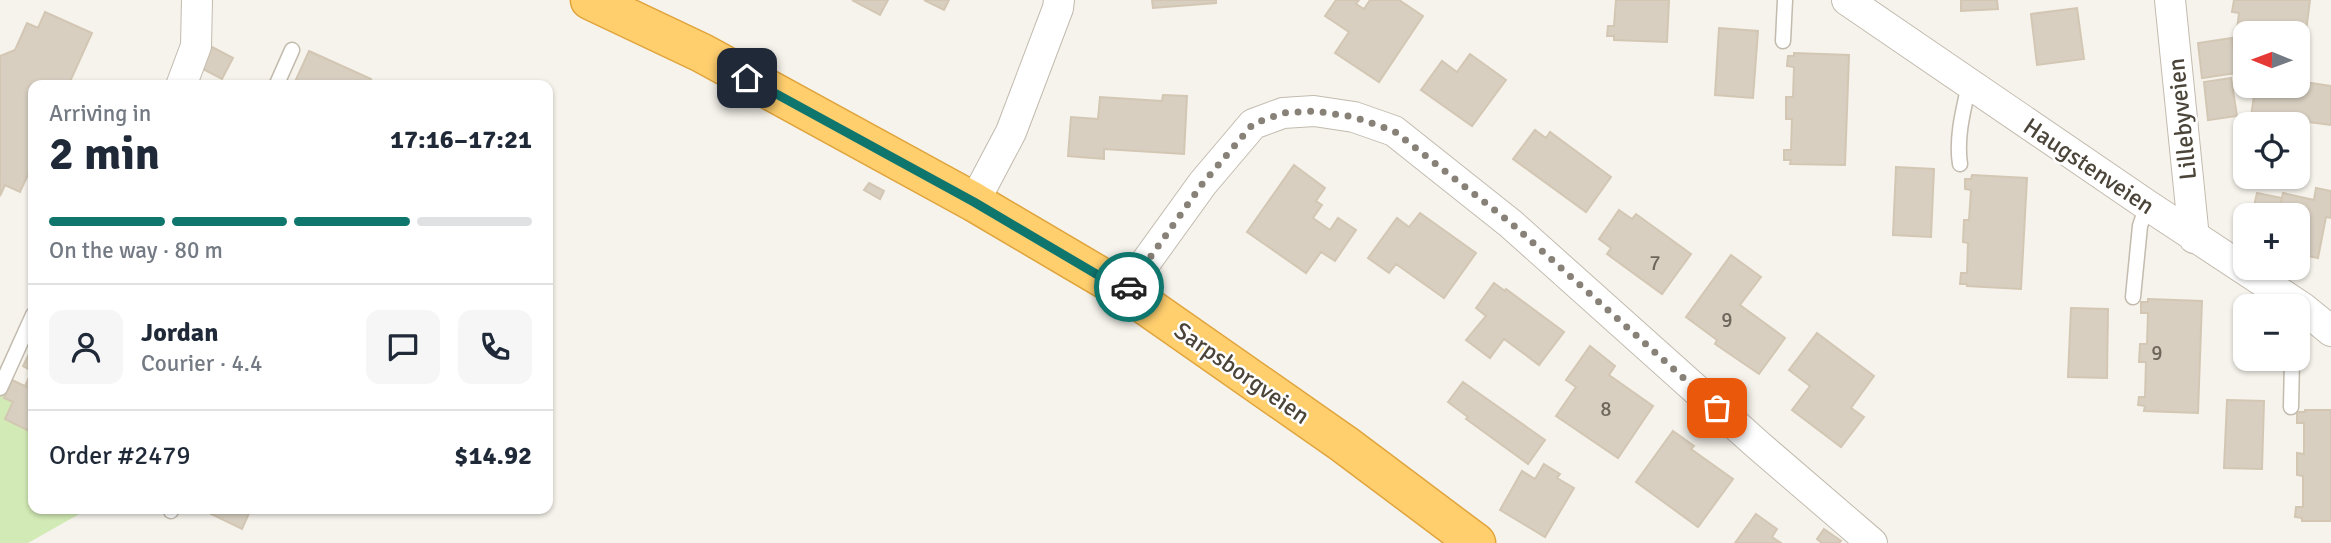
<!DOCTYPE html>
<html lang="en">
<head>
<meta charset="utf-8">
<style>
  body { margin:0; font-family:Signika,sans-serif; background:#f6f6f7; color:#1f2937; height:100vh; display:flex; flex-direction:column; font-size:26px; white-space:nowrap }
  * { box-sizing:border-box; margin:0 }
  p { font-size:23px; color:#747a83 }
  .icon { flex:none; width:38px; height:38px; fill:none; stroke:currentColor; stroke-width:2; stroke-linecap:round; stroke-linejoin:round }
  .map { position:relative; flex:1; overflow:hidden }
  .panel { position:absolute; left:28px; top:80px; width:525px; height:434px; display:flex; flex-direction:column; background:#fff; border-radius:14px; box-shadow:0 2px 5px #0004 }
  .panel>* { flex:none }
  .needle { width:46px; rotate:271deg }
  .controls { position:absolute; left:2233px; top:21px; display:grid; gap:14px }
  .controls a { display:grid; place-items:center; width:77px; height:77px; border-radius:14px; background:#fff; box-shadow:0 2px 5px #0004; font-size:35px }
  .pin { position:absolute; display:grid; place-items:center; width:60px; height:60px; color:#fff; margin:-30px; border-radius:14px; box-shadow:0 4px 10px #0006 }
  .courier { position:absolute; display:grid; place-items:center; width:70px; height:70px; margin:-35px; border:5px solid #0f766e; border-radius:50%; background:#fff; color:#222; box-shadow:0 2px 9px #0007 }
  .summary em { font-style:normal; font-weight:800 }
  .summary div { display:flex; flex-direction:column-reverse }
  .summary { display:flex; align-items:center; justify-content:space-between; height:119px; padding:0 21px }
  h1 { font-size:46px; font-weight:800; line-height:52px }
  .bar { display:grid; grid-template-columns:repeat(4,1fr); gap:10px 7px; align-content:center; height:84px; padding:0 21px }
  .bar i { height:9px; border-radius:5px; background:#e0e1e3 }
  .bar .current { background:#0f766e }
  .bar p { grid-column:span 4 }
  .line { display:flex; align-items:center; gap:18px; padding:0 21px; border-top:2px solid #e0e1e3 }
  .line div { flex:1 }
  .round { display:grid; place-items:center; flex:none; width:74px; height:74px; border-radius:14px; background:#f6f6f7 }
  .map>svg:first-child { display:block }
</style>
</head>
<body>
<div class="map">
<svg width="2331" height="543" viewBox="0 0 2331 543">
  <rect width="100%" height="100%" fill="#f6f3ec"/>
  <path fill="#d2eab5" d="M 0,368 L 33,428 L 33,509 L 79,509 L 81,513 L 28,543 L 0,543 Z"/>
  <path fill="#d8cfc1" stroke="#d3c7b4" stroke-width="2" d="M 852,0 L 888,0 L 880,15 Z
    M 924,0 L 949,0 L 944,10 Z
    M 1152,0 L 1216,0 L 1216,3 L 1153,8 Z
    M 1336,0 L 1359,0 L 1356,4 L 1364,9 L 1370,0 L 1399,0 L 1423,16 L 1379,82 L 1335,53 L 1349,32 L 1325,16 Z
    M 1616,0 L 1669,0 L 1667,42 L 1614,40 L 1614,36 L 1607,36 L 1608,26 L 1614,26 Z
    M 1961,0 L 1997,0 L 1998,9 L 1961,11 Z
    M 2234,0 L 2310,0 L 2304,47 L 2298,46 L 2298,33 L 2245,33 L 2245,39 L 2236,37 L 2239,13 L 2232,12 Z
    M 2077,8 L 2084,59 L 2037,65 L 2031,14 Z
    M 45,12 L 92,33 L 68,86 L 33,86 L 33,164 L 20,192 L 5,185 L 0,196 L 0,56 L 15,50 L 27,23 L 38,28 Z
    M 1719,28 L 1758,31 L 1753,98 L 1715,95 Z
    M 2232,38 L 2237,73 L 2202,78 L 2198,43 Z
    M 212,47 L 233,58 L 222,79 L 201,68 Z
    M 309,51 L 371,79 L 367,86 L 293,86 Z
    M 1794,53 L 1849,55 L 1845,165 L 1790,164 L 1791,160 L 1784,160 L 1784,150 L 1791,150 L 1792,119 L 1786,119 L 1786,97 L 1793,97 L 1794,67 L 1787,66 L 1788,56 L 1794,56 Z
    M 1470,54 L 1506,80 L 1472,126 L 1421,90 L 1442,61 L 1457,72 Z
    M 2231,78 L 2237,116 L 2208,120 L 2204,82 Z
    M 2298,81 L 2331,86 L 2331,125 L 2301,121 L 2298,140 L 2298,124 L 2250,124 L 2255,88 L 2296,94 Z
    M 1163,95 L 1187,96 L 1184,154 L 1104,149 L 1104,159 L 1068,156 L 1071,117 L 1098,119 L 1100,97 L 1162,101 Z
    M 1535,130 L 1546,138 L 1550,132 L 1611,177 L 1586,212 L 1513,159 Z
    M 1294,165 L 1325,188 L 1316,201 L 1322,205 L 1313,218 L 1330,230 L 1338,218 L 1356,230 L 1335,261 L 1321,252 L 1306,273 L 1247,232 Z
    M 1896,167 L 1934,169 L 1931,237 L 1893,235 Z
    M 1972,175 L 2027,178 L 2021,289 L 1967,286 L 1967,284 L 1960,284 L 1961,273 L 1967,273 L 1968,243 L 1963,242 L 1964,220 L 1969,220 L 1971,190 L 1965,189 L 1965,179 L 1971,179 Z
    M 869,183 L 884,191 L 880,199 L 864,190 Z
    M 2316,188 L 2331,191 L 2331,218 L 2326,217 L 2318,258 L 2298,254 L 2298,215 L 2278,215 L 2283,193 L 2314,200 Z
    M 2257,193 L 2282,198 L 2278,215 L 2252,215 Z
    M 1619,210 L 1632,219 L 1636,214 L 1691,254 L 1662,294 L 1607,254 L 1611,248 L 1599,239 Z
    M 1420,213 L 1476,253 L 1444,298 L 1396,264 L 1389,273 L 1368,258 L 1397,218 L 1409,227 Z
    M 1731,255 L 1761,277 L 1740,305 L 1785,338 L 1759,374 L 1715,344 L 1717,340 L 1686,317 Z
    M 1494,283 L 1505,291 L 1506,289 L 1564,332 L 1539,365 L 1504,339 L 1490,358 L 1466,340 L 1486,316 L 1476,308 Z
    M 2148,299 L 2202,301 L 2198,413 L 2144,411 L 2145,406 L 2138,405 L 2139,397 L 2145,397 L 2146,362 L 2139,362 L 2140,344 L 2147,344 L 2148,313 L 2141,313 L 2141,302 L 2148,302 Z
    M 2071,308 L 2108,309 L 2107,378 L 2068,377 Z
    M 1817,333 L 1874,376 L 1851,408 L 1864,417 L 1841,447 L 1792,410 L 1810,386 L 1789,370 Z
    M 1590,346 L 1615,366 L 1609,375 L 1653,406 L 1618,458 L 1556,416 L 1576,387 L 1566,380 Z
    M 32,348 L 33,349 L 33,390 L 25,386 L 32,371 L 23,366 Z
    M 12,380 L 33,390 L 33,433 L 5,419 L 13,402 L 4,398 Z
    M 1463,382 L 1545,440 L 1528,464 L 1466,419 L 1468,417 L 1448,402 Z
    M 2227,400 L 2264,401 L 2262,469 L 2224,468 Z
    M 2305,410 L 2331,410 L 2331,521 L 2302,521 L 2302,518 L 2295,517 L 2296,507 L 2303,507 L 2303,476 L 2297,475 L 2297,453 L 2304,454 L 2304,423 L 2297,423 L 2297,412 L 2305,412 Z
    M 1673,431 L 1694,446 L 1691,449 L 1733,479 L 1698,527 L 1636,482 Z
    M 1544,464 L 1560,474 L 1557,478 L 1574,488 L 1545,537 L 1500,510 L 1522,471 L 1535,479 Z
    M 201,509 L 251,509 L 242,529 Z
    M 1756,514 L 1777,529 L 1772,537 L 1781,543 L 1735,543 Z
    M 1824,529 L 1841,541 L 1839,543 L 1822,543 L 1817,539 Z"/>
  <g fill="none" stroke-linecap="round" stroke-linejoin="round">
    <g stroke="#c2bbae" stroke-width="17">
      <path id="lane" d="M 1783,41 L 1785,0
        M 276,86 L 292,50
        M 1960,164 C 1956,138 1963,111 1969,85
        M 2133,297 L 2140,226 L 2147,205
        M 0,388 L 33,315
        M 2291,407 L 2292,359
        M 171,511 L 172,509"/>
    </g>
    <g stroke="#c2bbae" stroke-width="32">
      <path id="street" d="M 1847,0 L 2147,205 L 2303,308 L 2331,331
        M 2170,0 L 2194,238
        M 181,86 L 196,46 L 197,0
        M 974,202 L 1011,132 L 1058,8 L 1059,0
        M 1125,291 L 1203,183 L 1253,124 L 1283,113 L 1314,111 L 1354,117 L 1394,131 L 1511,224 L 1758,445 L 1872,543"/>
    </g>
    <g stroke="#e0a43c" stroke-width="41">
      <path id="highway" d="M 590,0 L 702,53 L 974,202 L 1125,291 L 1344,444 L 1476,543"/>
    </g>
    <use href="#lane" stroke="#fff" stroke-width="14"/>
    <use href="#street" stroke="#fff" stroke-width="30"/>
    <use href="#highway" stroke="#ffcf6e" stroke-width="38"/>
  </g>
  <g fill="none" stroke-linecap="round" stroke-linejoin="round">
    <path stroke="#878178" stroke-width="7" stroke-dasharray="0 12.6" d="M 1129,287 L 1203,183 L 1253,124 L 1283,113 L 1314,111 L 1354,117 L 1394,131 L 1511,223 L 1717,408"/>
    <path stroke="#0f766e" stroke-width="9" d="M 747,78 L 974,202 L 1125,291 L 1129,287"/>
  </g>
  <g text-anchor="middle" stroke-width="5" stroke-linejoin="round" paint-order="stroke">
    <g font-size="21" fill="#6e675b">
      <text x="1655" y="270">7</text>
      <text x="1727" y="327">9</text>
      <text x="2157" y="360">9</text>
      <text x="1606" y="416">8</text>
    </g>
    <g font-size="24" fill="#4b4439" stroke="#fff">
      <text transform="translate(2182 119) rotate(-96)" y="8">Lillebyveien</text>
      <text transform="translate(2089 166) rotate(34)" y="8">Haugstenveien</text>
      <text transform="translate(1242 373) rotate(35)" y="8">Sarpsborgveien</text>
    </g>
  </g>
</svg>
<div class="controls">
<a><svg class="needle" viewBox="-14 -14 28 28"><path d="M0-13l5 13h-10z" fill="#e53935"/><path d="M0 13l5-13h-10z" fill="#747a83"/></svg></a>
<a><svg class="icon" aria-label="locate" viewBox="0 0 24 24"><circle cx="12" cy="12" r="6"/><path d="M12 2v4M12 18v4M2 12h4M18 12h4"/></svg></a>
<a>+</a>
<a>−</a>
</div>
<div class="pin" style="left:1717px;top:408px;background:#ea580c"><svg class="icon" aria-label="bag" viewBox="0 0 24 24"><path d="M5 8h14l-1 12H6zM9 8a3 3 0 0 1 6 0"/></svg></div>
<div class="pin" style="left:747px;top:78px;background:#1f2937"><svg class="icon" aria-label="home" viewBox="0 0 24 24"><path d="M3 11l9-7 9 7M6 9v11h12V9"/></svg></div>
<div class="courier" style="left:1129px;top:287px"><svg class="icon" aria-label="car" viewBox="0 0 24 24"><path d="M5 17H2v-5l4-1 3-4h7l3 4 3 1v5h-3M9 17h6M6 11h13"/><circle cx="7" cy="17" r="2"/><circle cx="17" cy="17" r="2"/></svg></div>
<section class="panel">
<div class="summary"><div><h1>2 min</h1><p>Arriving in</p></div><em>17:16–17:21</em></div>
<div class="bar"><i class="current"></i><i class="current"></i><i class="current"></i><i></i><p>On the way · 80 m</p></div>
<div class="line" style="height:126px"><a class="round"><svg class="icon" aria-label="person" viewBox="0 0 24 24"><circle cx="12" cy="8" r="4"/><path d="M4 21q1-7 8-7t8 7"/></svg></a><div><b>Jordan</b><p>Courier · 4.4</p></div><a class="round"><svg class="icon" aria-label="chat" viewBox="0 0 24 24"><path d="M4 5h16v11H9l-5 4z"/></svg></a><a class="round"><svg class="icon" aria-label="phone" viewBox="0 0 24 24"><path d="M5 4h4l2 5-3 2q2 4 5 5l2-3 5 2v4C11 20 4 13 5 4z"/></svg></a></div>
<div class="line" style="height:91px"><div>Order #2479</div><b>$14.92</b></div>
</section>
</div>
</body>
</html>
